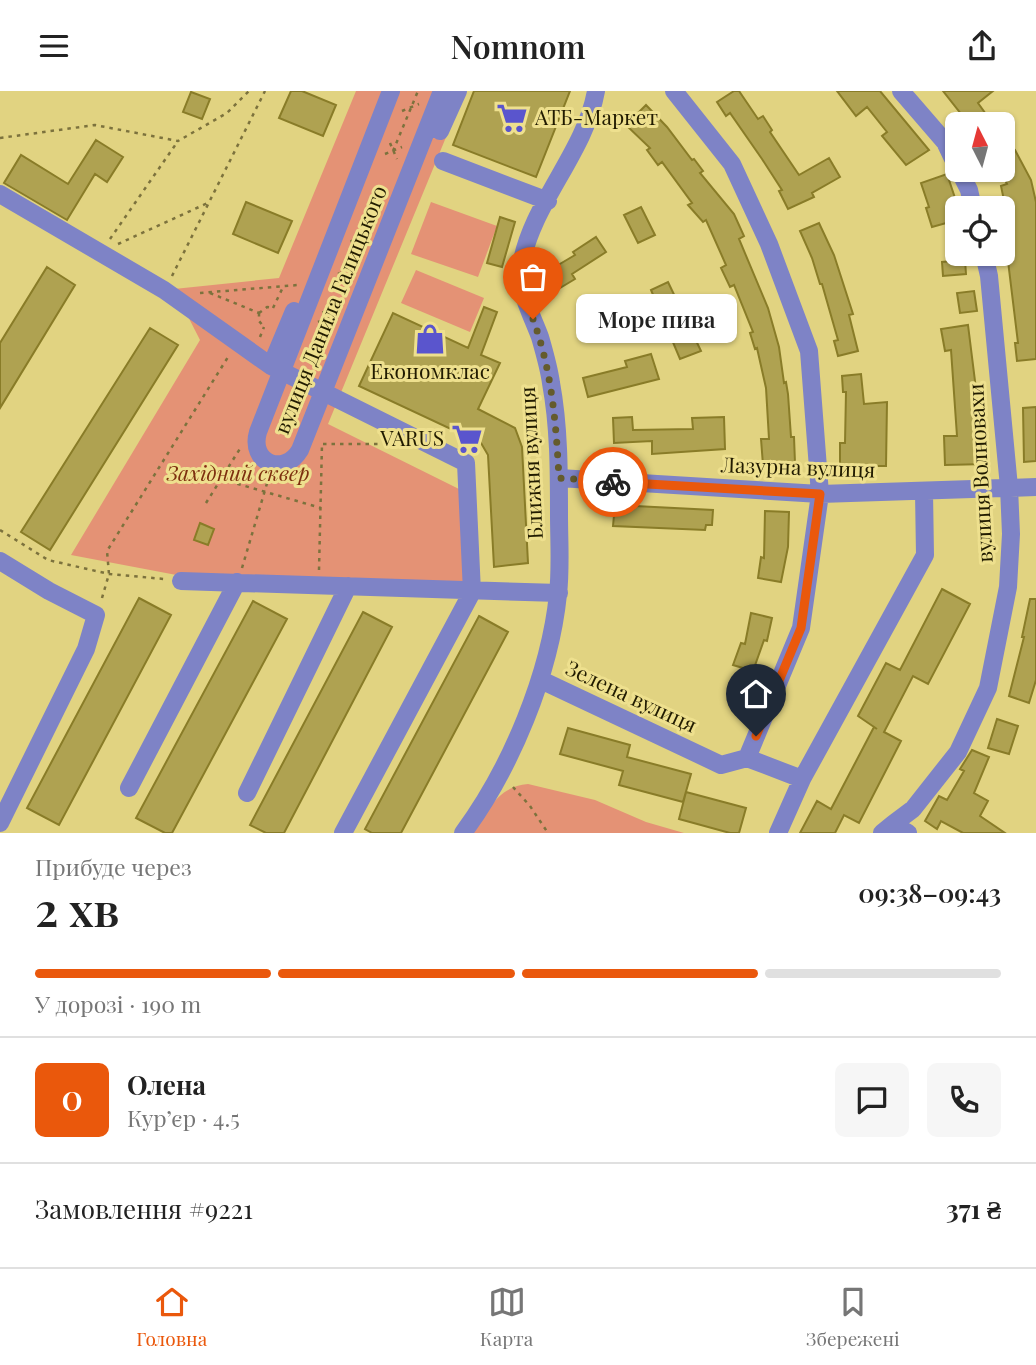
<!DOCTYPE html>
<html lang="uk">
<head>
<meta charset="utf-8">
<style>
  body { margin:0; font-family:"Playfair Display",serif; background:#f6f6f6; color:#222; height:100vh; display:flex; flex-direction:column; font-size:26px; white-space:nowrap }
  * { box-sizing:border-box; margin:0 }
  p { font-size:23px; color:#767676 }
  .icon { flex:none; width:38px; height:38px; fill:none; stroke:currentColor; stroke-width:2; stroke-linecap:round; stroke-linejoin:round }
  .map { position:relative; height:742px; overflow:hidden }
  .side { display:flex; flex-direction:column; background:#fff; flex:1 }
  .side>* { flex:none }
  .needle { width:46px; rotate:354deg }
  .fabs { position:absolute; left:945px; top:21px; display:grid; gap:14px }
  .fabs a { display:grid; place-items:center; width:70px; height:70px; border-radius:10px; background:#fff; box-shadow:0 2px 5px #0004; font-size:35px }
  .pin { position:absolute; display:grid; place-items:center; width:60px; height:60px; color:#fff; margin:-72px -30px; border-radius:50% 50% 50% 0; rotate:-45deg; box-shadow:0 0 7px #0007 }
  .pin .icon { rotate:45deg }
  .courier { position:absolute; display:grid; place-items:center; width:70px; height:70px; margin:-35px; border:5px solid #ea580c; border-radius:50%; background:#fff; color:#222; box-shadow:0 2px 9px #0007 }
  .bubble { position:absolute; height:49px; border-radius:10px; background:#fff; box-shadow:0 2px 5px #0004; font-size:23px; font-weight:600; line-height:49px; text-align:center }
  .summary em { font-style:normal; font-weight:600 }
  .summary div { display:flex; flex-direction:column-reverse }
  .summary { display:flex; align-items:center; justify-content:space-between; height:119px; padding:0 35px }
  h1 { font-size:46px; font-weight:600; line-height:52px }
  .bar { display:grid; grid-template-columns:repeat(4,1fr); gap:10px 7px; align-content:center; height:84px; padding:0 35px }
  .bar i { height:9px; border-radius:5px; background:#e0e0e0 }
  .bar .current { background:#ea580c }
  .bar p { grid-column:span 4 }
  .line { display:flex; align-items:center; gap:18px; padding:0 35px; border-top:2px solid #e0e0e0 }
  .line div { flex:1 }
  .round { display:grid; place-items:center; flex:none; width:74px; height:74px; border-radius:10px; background:#f6f6f6 }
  header { display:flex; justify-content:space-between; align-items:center; height:91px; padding:0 35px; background:#fff; font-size:32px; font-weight:600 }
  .dock { display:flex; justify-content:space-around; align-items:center; height:98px; border-top:2px solid #e0e0e0; background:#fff; font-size:19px; color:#767676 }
  .dock a { display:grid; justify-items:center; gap:4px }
  .dock .current { color:#ea580c }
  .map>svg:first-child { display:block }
</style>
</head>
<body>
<header><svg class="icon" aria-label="menu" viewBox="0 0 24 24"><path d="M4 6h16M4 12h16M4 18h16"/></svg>Nomnom<svg class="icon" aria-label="share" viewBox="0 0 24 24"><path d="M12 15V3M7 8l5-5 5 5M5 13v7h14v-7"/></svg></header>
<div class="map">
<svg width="1036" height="742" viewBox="0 0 1036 742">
  <rect width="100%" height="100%" fill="#e1d381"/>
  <path fill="#e49275" d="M 356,0 L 465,0 L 328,333 L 461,399 L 464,492 L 187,486 L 71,464 L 200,249 L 174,198 L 279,187 Z
    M 431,111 L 497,135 L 478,186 L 411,163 Z
    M 416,179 L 484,207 L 470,241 L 401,212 Z
    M 528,693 L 595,709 L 646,731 L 684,742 L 472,742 C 489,719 497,696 528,693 Z"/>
  <path fill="#afa251" stroke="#897c28" stroke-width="2" d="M 291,0 L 302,0 L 336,14 L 323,45 L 279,27 Z
    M 474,0 L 570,0 L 536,86 L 453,54 Z
    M 734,0 L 739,0 L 758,28 L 763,25 L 772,39 L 770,41 L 799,84 L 829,67 L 840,86 L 812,102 L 814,106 L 788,118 L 779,100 L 782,99 L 762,68 L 730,22 L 726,25 L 717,11 Z
    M 837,0 L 880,0 L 929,59 L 906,74 L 882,45 L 887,41 L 867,16 L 856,25 Z
    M 943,0 L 993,0 L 978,12 L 993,33 L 969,33 Z
    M 191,1 L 210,8 L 202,28 L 183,21 Z
    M 646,14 L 667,36 L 692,69 L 694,68 L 703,80 L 700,82 L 734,123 L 744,145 L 739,148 L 768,217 L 779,256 L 784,292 L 786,291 L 788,303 L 791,346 L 794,346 L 795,372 L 763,374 L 761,348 L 769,348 L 766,297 L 757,257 L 755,258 L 750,242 L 753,241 L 734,194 L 730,196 L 721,177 L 726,174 L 706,129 L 703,131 L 688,114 L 692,112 L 662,71 L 658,74 L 647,59 L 650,57 L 626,34 Z
    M 96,49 L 123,66 L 107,91 L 95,83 L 67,129 L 4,92 L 21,64 L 68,93 Z
    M 1015,59 L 1031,89 L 1036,111 L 1036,268 L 1017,270 L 1015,252 L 1018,252 L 1003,129 L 1003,125 L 1007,124 L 1001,95 L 1007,93 L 1003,85 L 1003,65 Z
    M 947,83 L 957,113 L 957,129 L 932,136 L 926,117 L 929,116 L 921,92 Z
    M 246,111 L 292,130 L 278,162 L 233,143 Z
    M 641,116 L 655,144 L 638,152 L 624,124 Z
    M 500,126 L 515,131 L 502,176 L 487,172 Z
    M 819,132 L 834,164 L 853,223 L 849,224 L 858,260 L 838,265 L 834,250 L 838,249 L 822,193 L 820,193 L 812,167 L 800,140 Z
    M 596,146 L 606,161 L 572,183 L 575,188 L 555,200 L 543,183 L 575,164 L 573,161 Z
    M 965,169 L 966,183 L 943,185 L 942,171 Z
    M 47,176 L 75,194 L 0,317 L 0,252 Z
    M 668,191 L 701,260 L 680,268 L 651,199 Z
    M 974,200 L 977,220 L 960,222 L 957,202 Z
    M 484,216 L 497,221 L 481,264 L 500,272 L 478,318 L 515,337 L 522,356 L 528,472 L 494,476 L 488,364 L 481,352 L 359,295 L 393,222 L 468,257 Z
    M 968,234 L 978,314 L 985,314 L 986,373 L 945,374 L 944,345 L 957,345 L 951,259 L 945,260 L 941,238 Z
    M 150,237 L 178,254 L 50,459 L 21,441 Z
    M 651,263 L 659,288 L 588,306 L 583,287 L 627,276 L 625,270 Z
    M 861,283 L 864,313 L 887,311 L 886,375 L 840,375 L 840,352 L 845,352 L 846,301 L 843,301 L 842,285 Z
    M 1036,316 L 1036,370 L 1024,371 L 1023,317 Z
    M 632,326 L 633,339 L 693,338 L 692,327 L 724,326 L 725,358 L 652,363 L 652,350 L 614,352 L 613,327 Z
    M 615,414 L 713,419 L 712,434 L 706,434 L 705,439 L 613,435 Z
    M 765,420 L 789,421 L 788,456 L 781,491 L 758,487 L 761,466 L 764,467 Z
    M 200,432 L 214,438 L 208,454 L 194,449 Z
    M 942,498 L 970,513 L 928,593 L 913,585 L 884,641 L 901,650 L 859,732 L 844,724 L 835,742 L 800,742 L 817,710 L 831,718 L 874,636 L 877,638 L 858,625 L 886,572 L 900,579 Z
    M 139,507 L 171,524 L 59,734 L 27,717 Z
    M 1030,508 L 1036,508 L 1036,589 L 1029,612 L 1009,605 L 1024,546 L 1022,546 Z
    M 253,510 L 287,528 L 172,742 L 165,742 L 136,727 Z
    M 363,521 L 392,536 L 284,742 L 266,742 L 250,734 Z
    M 751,522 L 772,527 L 767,550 L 764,549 L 753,580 L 733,574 L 741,552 L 745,553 Z
    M 479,525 L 508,541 L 401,742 L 372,742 L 365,738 Z
    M 997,628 L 1018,635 L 1009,663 L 988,657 Z
    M 568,637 L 630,654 L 627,666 L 691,683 L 683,711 L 619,694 L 623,680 L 560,663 Z
    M 972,659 L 989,666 L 974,702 L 988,710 L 980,725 L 1005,742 L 963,742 L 941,730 L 937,738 L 925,730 L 939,705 L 947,709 L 964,680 L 960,678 Z
    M 686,701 L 746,717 L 739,742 L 730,742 L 679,728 Z"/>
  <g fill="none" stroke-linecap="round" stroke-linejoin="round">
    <path stroke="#7c723d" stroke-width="2.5" stroke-dasharray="3.5 5" stroke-linecap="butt" d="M 402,20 L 419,13
      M 0,47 L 95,34 L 178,50 L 227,22 L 249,0
      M 390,52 L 397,68
      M 393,60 L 418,0
      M 385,63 L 402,56
      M 110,148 L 178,50
      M 351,149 L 354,155 L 364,152
      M 118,153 L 210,111
      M 338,183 L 354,177
      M 172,185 L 265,0
      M 200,202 L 298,194
      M 210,202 L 259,222
      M 273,217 L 284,194
      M 323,220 L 330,236
      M 259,222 L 267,216 L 273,217
      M 259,222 L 259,230 L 264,236
      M 318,231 L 335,225
      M 260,246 L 264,236
      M 280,331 L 296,323
      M 323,353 L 378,353
      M 221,388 L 321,417
      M 206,412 L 241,356
      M 0,439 L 48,469 L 109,483 L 164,488
      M 242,477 L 268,389
      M 319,479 L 322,353
      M 102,507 L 109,483 L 107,460 L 228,266
      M 513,696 L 530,715 L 548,742"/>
    <path stroke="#7e83c6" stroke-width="18" d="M 391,0 L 258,341 C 249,372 284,386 300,359 L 442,0
      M 674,0 L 732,73 L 769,153 L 809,260 L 820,403 L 801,537 L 747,667
      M 901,0 L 945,51 L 957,76
      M 440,40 L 458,0
      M 443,70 L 548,110
      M 959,79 L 969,99 L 973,117
      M 0,103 L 164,199 L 271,275 L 466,372 L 472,501 L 343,742
      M 271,275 L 294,220
      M 559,387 L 820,403 L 1036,396
      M 0,470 L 49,500 L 96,524 L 86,558 L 0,732
      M 181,490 L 559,502
      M 541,589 L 721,674 L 747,667 L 802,688 L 778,742
      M 802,688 L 925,464 L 924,401
      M 129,697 L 237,491
      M 247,702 L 348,495
      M 893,733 L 913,718 L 958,661 L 988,597 L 1008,496 L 1011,443 L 1009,396 L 989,185 L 984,163
      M 463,742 C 511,677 550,583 558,503 C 561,477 559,450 559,424 C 559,380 559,335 551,292 C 549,277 544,260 540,246 C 532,224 517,198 521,175 C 531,113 585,62 596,0
      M 882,742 L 893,733 L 908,742"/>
  </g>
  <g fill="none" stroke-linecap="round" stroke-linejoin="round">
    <path stroke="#645b2d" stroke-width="7" stroke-dasharray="0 12.6" d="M 533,228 C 552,280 556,332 559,387 L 613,391"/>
    <path stroke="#ea580c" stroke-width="9" d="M 613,391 L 820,403 L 801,537 L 756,645"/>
  </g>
  <defs>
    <g id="supermarket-bare" transform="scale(2.415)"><path d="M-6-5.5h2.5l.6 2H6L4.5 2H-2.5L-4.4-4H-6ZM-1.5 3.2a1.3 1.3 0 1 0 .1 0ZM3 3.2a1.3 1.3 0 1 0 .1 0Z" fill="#5a55cd" stroke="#eee08e" stroke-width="2.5" paint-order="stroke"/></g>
    <g id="shop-bare" transform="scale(2.415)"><path d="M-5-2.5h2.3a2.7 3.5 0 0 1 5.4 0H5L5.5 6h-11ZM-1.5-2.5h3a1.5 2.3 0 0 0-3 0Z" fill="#5a55cd" stroke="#eee08e" stroke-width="2.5" paint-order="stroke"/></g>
  </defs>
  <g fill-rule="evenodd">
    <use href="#supermarket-bare" x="512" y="27"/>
    <use href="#shop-bare" x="430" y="248"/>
    <use href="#supermarket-bare" x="467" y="348"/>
  </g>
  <g text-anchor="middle" stroke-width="6" stroke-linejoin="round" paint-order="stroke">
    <g font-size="21" fill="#211b00" stroke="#eee08e" text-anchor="start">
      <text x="535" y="34">АТБ-Маркет</text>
      <text x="430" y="288" text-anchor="middle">Економклас</text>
      <text x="444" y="355" text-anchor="end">VARUS</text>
    </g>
    <g font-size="21" fill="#211b00" stroke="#eee08e">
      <text transform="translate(331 219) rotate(-68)" y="7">вулиця Данила Галицького</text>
      <text transform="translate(532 372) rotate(-93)" y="7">Ближня вулиця</text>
      <text transform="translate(798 377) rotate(2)" y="7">Лазурна вулиця</text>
      <text transform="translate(981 382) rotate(-93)" y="7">вулиця Волновахи</text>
      <text transform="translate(631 606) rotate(25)" y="7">Зелена вулиця</text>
    </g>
    <g font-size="21" font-style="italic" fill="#7d2f0f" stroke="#eee08e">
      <text x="238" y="390">Західний сквер</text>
    </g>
  </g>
</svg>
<div class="fabs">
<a><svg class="needle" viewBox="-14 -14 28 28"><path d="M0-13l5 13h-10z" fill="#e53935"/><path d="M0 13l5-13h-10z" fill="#767676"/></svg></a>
<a><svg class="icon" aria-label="locate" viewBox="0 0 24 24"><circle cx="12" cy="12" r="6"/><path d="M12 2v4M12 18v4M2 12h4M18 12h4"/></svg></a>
</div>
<div class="pin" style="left:533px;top:228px;background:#ea580c"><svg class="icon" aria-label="bag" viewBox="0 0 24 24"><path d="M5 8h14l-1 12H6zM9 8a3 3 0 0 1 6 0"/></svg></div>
<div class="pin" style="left:756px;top:645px;background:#1f2937"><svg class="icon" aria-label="home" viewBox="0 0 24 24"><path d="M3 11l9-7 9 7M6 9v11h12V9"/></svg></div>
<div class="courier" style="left:613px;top:391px"><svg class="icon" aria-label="bike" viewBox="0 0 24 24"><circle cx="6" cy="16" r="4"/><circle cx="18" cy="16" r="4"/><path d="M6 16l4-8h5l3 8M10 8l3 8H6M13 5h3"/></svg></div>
<div class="bubble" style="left:576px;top:203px;width:161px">Море пива</div>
</div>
<section class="side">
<div class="summary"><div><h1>2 хв</h1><p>Прибуде через</p></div><em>09:38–09:43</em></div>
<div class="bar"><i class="current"></i><i class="current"></i><i class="current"></i><i></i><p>У дорозі · 190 m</p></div>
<div class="line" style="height:126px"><b class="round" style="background:#ea580c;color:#fff">О</b><div><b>Олена</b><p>Кур’єр · 4.5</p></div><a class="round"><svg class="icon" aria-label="chat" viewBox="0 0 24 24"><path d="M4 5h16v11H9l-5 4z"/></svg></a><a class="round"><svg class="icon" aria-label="phone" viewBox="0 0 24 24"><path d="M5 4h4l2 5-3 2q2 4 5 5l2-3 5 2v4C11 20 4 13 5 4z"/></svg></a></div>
<div class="line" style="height:91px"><div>Замовлення #9221</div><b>371 ₴</b></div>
</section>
<nav class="dock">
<a class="current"><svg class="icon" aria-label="home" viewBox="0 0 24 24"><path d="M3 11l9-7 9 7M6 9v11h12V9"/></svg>Головна</a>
<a><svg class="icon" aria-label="map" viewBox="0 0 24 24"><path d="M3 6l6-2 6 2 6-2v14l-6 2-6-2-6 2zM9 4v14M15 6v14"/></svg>Карта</a>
<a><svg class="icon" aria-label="saved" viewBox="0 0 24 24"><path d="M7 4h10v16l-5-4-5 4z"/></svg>Збережені</a>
</nav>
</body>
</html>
